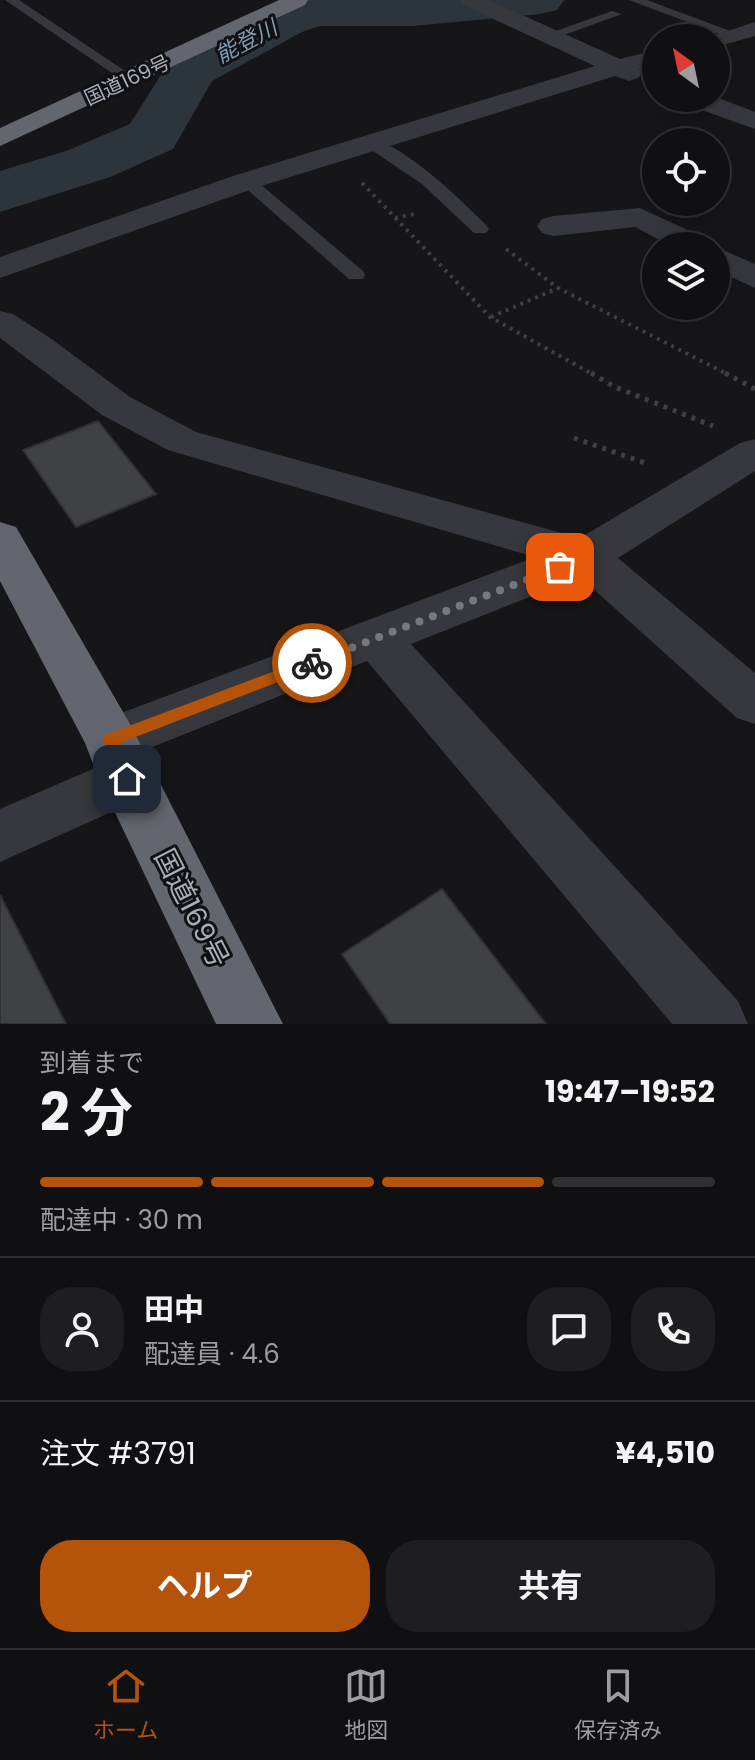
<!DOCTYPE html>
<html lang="ja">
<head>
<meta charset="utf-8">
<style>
  body { margin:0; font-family:Poppins,"Noto Sans JP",sans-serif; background:#1e1e20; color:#f1f3f6; height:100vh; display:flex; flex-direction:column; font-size:30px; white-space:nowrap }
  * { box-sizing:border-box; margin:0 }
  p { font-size:26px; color:#9c9d9f }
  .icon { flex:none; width:44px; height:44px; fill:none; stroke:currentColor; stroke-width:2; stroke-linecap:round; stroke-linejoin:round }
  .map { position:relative; height:1024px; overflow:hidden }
  .side { display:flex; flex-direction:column; background:#101012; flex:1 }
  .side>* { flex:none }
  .needle { width:52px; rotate:327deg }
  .buttons { position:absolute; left:642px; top:24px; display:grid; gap:16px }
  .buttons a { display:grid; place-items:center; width:88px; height:88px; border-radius:50%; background:#101012; box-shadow:0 8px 32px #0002,0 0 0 2px #303032; font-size:40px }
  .pin { position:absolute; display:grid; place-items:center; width:68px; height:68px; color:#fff; margin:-34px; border-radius:16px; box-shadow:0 4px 12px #0006 }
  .courier { position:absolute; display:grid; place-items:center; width:80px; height:80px; margin:-40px; border:6px solid #b45309; border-radius:50%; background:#fff; color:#222; box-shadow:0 2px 10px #0007 }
  .head em { font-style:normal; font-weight:700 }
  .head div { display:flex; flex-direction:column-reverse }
  .head { display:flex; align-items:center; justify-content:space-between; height:136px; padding:0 40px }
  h1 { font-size:52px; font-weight:700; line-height:60px }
  .bar { display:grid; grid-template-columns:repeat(4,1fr); gap:12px 8px; align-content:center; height:96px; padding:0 40px }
  .bar i { height:10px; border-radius:6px; background:#303032 }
  .bar .on { background:#b45309 }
  .bar p { grid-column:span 4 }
  .line { display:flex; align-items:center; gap:20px; padding:0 40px; border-top:2px solid #303032 }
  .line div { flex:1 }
  .round { display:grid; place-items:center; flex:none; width:84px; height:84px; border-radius:32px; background:#1e1e20 }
  .button { display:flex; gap:16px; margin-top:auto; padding:16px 40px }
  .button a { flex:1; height:92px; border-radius:32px; background:#b45309; color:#fff; font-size:32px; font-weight:700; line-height:92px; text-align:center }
  .button a+a { background:#1e1e20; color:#f1f3f6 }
  .dock { display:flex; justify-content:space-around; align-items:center; height:112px; border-top:2px solid #303032; background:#101012; font-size:22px; color:#9c9d9f }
  .dock a { display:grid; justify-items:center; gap:4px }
  .dock .on { color:#b45309 }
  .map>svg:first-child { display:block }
</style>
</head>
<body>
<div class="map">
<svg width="755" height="1024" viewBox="0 0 755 1024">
  <rect width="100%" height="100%" fill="#161618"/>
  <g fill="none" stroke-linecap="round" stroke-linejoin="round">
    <path fill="#2c353c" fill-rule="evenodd" d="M 564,0 L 557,10 L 540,14 L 413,26 L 319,26 L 302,32 L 212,81 L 173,149 L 110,177 L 0,212 L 0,171 L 66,151 L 130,124 L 171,59 L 266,10 L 299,0 Z"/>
  </g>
  <path fill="#404145" stroke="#303034" stroke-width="2" d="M 98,421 L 156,494 L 76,527 L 23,450 Z
    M 442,889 L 546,1024 L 390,1024 L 342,954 Z
    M 0,895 L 66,1024 L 0,1024 Z"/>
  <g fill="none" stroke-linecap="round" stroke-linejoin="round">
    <path stroke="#3d3f44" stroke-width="4" stroke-dasharray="3 5" stroke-linecap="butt" d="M 362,183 L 490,317 L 594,375
      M 395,218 L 414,214
      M 506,249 L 558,288 L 729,375
      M 491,317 L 558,288"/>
    <path stroke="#3d3f44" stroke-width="5" stroke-dasharray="4 6" stroke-linecap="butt" d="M 591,373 L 615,387 L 713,426
      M 725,373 L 755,389
      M 574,438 L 648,464"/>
    <path fill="#37383d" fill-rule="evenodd" d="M 5,0 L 19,0 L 137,79 L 125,82 Z
      M 629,0 L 647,0 L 741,35 L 730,38 Z
      M 612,11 L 622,14 L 553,39 L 542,36 Z
      M 369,137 C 409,149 457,196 486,225 L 489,229 L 486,233 L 474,233 L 422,184 L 364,145 L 361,142 Z
      M 247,176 L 253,178 L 363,271 L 365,275 L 363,279 L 349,279 L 241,184 L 241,178 Z"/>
    <path fill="#37383d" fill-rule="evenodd" d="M 460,0 L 489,0 L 620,59 L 656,50 L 656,65 L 639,69 L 642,73 L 638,78 L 629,81 L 615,76 L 258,187 L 0,278 L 0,257 L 236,175 L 595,66 L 463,5 Z
      M 755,22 L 755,36 L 716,47 L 716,38 L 706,38 Z
      M 716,97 L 755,112 L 755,129 L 685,104 L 681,98 Z
      M 640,208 L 707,239 L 711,246 L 671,246 L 635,227 L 553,236 L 542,233 L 537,226 L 542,219 L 553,216 Z
      M 716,247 L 755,264 L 755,288 L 716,270 Z
      M 0,311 L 13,314 L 53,340 L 130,397 L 196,432 L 580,538 L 740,443 L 755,439 L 755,471 L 618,558 L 755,673 L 755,724 L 737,718 L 580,577 L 411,644 L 738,1001 L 748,1024 L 672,1024 L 367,661 L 130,756 L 147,762 L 155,779 L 147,796 L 0,862 L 0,809 L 109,762 L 92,756 L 84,740 L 92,724 L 535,557 L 168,450 L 102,415 L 0,338 Z"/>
    <path fill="#63666e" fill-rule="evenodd" d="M 279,0 L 308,0 L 305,5 L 0,146 L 0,128 Z
      M 0,522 L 16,527 L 130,724 L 283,1024 L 216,1024 L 99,779 L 85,743 L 0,581 Z"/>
  </g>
  <path fill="#b45309" d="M 312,657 L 317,659 L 317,667 L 120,743 L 135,779 L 133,784 L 121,784 L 103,740 L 105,735 Z"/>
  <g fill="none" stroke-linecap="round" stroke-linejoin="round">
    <path stroke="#757880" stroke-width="8" stroke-dasharray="0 14.4" d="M 312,663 L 560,567"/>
  </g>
  <g text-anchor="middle" stroke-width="6" stroke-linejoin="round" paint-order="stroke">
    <g font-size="20" fill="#a8adb8" stroke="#111113">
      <text transform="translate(127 80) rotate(-25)" y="7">国道169号</text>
    </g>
    <g font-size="22" font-style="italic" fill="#7f9bb3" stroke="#111113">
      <text transform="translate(246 41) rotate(-28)" y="8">能登川</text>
    </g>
    <g font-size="28" fill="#a8adb8" stroke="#111113">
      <text transform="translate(192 908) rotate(63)" y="10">国道169号</text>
    </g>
  </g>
</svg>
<div class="buttons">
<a><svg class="needle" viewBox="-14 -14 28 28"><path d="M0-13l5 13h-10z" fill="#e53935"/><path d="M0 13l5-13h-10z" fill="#9c9d9f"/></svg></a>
<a><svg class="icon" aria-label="locate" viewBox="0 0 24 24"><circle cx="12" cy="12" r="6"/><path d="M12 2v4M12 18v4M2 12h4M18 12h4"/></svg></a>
<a><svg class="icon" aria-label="layers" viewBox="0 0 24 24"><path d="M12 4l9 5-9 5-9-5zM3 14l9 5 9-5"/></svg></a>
</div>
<div class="pin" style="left:560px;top:567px;background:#ea580c"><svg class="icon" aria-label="bag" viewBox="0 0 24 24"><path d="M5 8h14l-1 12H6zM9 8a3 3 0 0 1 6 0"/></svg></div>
<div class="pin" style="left:127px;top:779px;background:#1f2937"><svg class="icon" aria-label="home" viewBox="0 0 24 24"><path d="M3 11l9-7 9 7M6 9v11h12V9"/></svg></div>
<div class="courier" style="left:312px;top:663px"><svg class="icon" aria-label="bike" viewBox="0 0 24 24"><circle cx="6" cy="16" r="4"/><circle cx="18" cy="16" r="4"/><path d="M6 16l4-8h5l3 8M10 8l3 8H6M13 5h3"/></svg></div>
</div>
<section class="side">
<div class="head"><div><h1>2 分</h1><p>到着まで</p></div><em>19:47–19:52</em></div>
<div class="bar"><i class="on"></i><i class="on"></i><i class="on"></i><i></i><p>配達中 · 30 m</p></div>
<div class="line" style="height:144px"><a class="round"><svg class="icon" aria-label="person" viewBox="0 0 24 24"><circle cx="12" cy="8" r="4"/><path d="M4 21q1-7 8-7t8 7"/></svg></a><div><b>田中</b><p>配達員 · 4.6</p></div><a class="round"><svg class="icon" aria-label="chat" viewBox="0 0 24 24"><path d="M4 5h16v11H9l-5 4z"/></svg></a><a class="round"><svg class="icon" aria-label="phone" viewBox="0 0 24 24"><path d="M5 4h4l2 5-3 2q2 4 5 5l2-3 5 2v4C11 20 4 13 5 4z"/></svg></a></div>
<div class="line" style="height:104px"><div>注文 #3791</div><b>¥4,510</b></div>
<div class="button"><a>ヘルプ</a><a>共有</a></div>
</section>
<nav class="dock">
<a class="on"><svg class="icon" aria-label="home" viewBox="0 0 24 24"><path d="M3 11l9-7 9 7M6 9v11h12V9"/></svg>ホーム</a>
<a><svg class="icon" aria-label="map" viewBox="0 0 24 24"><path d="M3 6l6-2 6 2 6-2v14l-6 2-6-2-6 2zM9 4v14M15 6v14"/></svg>地図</a>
<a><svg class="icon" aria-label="saved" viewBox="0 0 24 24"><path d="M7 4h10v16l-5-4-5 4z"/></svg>保存済み</a>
</nav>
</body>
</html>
